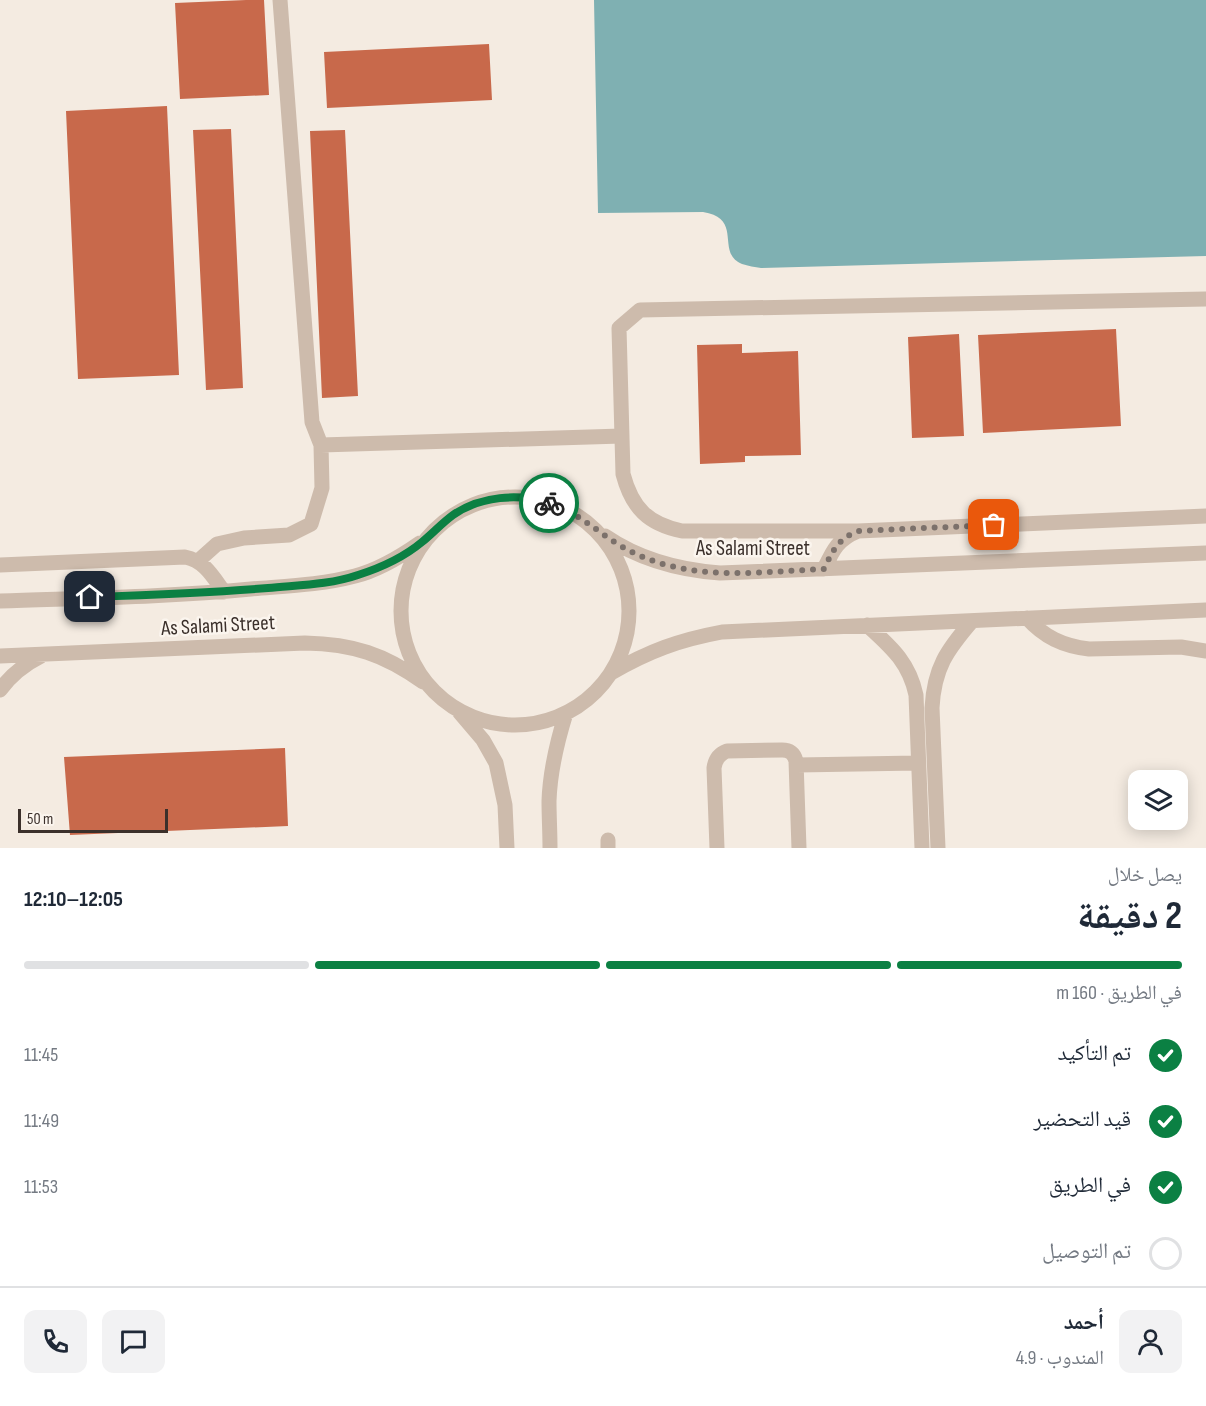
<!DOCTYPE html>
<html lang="ar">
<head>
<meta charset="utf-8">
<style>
  body { margin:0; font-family:"Sofia Sans Condensed","Noto Naskh Arabic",sans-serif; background:#f2f2f3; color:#1f2937; direction:rtl; height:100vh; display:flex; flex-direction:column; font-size:22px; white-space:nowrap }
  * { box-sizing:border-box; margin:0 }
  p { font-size:20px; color:#747a83 }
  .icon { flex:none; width:33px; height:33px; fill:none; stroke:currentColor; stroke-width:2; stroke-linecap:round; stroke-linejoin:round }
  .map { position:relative; height:848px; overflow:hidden; direction:ltr }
  .panel { display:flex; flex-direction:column; background:#fff; flex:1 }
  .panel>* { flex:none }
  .controls { position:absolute; left:1128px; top:770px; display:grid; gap:12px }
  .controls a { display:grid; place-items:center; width:60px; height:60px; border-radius:12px; background:#fff; box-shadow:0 3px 15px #0003; font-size:30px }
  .scale { position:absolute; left:18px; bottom:15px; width:150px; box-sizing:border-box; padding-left:6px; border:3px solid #3b302b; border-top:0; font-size:16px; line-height:21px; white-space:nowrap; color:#3b302b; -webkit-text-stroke:4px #fbf5ee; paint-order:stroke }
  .pin { position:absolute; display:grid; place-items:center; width:51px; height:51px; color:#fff; margin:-26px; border-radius:12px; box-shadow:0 3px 9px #0006 }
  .courier { position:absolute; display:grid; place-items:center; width:60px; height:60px; margin:-30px; border:4px solid #0b8043; border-radius:50%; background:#fff; color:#222; box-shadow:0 2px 8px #0007 }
  .head em { font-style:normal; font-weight:700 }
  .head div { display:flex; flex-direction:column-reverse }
  .head { display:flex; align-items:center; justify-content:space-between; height:102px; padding:0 24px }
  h1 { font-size:39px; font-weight:700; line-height:45px }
  .bar { display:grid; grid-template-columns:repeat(4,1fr); gap:9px 6px; align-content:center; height:72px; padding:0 24px }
  .bar i { height:8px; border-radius:4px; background:#e0e1e3 }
  .bar .on { background:#0b8043 }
  .bar p { grid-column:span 4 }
  .line { display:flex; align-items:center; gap:15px; padding:0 24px; border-top:2px solid #e0e1e3 }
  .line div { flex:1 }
  .round { display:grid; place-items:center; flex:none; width:63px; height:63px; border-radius:12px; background:#f2f2f3 }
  ol { padding:0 24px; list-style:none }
  li { display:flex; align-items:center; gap:18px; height:66px }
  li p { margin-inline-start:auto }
  li .icon { padding:6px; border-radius:50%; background:#0b8043; color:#fff; stroke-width:4 }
  li:last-child { color:#747a83 }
  li i { width:33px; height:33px; border:3px solid #e0e1e3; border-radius:50% }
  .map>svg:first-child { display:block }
</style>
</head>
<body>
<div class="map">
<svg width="1206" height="848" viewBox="0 0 1206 848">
  <rect width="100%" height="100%" fill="#f4ebe1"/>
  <path fill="#7fb0b2" d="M 594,0 L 1206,0 L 1206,256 L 761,268 C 755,267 748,266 742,264 C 715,253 744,218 703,212 L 598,213 Z"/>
  <path fill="#c8694b" d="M 246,0 L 264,0 L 269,95 L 180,99 L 175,3 Z
    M 489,44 L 492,100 L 327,108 L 324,52 Z
    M 167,106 L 179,375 L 78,379 L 66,111 Z
    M 231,129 L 243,388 L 206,390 L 193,130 Z
    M 345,130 L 358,396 L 322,398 L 310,131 Z
    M 1116,329 L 1121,426 L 983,433 L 978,335 Z
    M 959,334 L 964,436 L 912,438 L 908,337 Z
    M 742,344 L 742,353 L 798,351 L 801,455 L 745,456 L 745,462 L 700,464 L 697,345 Z
    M 285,748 L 288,826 L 70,835 L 64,757 Z"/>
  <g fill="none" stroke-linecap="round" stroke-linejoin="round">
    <path stroke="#cdbbac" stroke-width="15" d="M 280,0 L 312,422 L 321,445 L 622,436
      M401 611a114 114 0 1 1 228 0a114 114 0 1 1-228 0Z
      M 858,531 L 682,531 C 648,524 632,508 623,474 L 619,328 L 640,310 L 1206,299
      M 605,536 C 640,560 679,570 720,573 L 1206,553
      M 198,561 L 217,544 L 244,538 L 289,535 L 311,524 L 322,488 L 321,445
      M 0,565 L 185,557 C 205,561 213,577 224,592
      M 824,569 C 833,550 838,539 858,531 L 1206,516
      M 0,601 C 84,598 168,597 251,589 C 286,586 321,585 355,576 C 379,570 400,557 420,543
      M 1027,618 C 1044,637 1063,646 1089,649 L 1181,647 L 1206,651
      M 867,625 C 891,647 909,662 916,695 L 922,848
      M 0,656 L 305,643 C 353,644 384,654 423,682
      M 611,673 C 649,651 679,640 722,632 L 1206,610
      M 0,690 C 11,675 25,664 41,656
      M 460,713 L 483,740 L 496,763 L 505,805 L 507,848
      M 797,765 L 918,763
      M 608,840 L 608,848
      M 550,848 C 550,832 549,816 549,801 C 550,770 557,742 566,713
      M 717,848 L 714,768 C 715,760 719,754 727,751 L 782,750 C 789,750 794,753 796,761 L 799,848
      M 938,848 L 932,708 C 934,668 947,650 972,621"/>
  </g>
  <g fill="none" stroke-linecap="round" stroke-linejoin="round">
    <path stroke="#7c716b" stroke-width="6" stroke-dasharray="0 10.8" d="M 549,503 C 581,513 603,538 632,552 C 692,582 759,572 824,569 C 833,550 838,539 858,531 L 994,525"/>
    <path stroke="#0b8043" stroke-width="8" d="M 90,597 C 149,595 208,593 268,588 C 297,585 329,585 358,575 C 380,568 404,557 422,542 C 433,533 442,523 453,515 C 480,496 519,493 549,503"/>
  </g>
  <g text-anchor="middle" stroke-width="5" stroke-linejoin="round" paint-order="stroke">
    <g font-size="21" fill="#3b302b" stroke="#fbf5ee">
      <text x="753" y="555">As Salami Street</text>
      <text transform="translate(218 625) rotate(-3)" y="7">As Salami Street</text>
    </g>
  </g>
</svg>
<div class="controls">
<a><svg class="icon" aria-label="layers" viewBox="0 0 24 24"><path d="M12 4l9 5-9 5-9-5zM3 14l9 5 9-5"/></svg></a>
</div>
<div class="scale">50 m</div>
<div class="pin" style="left:994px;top:525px;background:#ea580c"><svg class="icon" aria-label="bag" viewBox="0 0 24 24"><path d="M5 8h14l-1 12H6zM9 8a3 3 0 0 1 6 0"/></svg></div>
<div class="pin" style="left:90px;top:597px;background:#1f2937"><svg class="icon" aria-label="home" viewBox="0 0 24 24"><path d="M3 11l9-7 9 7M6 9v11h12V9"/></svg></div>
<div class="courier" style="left:549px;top:503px"><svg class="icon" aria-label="bike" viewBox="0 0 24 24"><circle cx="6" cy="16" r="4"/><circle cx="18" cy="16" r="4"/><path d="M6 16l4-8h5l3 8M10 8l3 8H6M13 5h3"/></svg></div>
</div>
<section class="panel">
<div class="head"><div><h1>2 دقيقة</h1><p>يصل خلال</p></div><em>12:05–12:10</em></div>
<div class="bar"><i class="on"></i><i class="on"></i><i class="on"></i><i></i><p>في الطريق · 160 m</p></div>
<ol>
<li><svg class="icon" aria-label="check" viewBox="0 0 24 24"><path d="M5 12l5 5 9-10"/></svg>تم التأكيد<p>11:45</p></li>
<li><svg class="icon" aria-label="check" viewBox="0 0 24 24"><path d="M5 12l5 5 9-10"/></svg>قيد التحضير<p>11:49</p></li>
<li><svg class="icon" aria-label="check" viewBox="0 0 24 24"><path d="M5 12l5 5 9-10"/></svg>في الطريق<p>11:53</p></li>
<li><i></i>تم التوصيل</li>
</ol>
<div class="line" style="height:108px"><a class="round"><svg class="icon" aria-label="person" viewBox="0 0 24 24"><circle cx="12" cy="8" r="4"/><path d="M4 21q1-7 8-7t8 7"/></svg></a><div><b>أحمد</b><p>المندوب · 4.9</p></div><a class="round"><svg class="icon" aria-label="chat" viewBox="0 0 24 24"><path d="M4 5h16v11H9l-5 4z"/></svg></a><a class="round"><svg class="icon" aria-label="phone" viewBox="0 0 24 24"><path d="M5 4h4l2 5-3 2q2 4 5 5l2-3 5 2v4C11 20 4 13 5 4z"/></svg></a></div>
</section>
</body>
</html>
